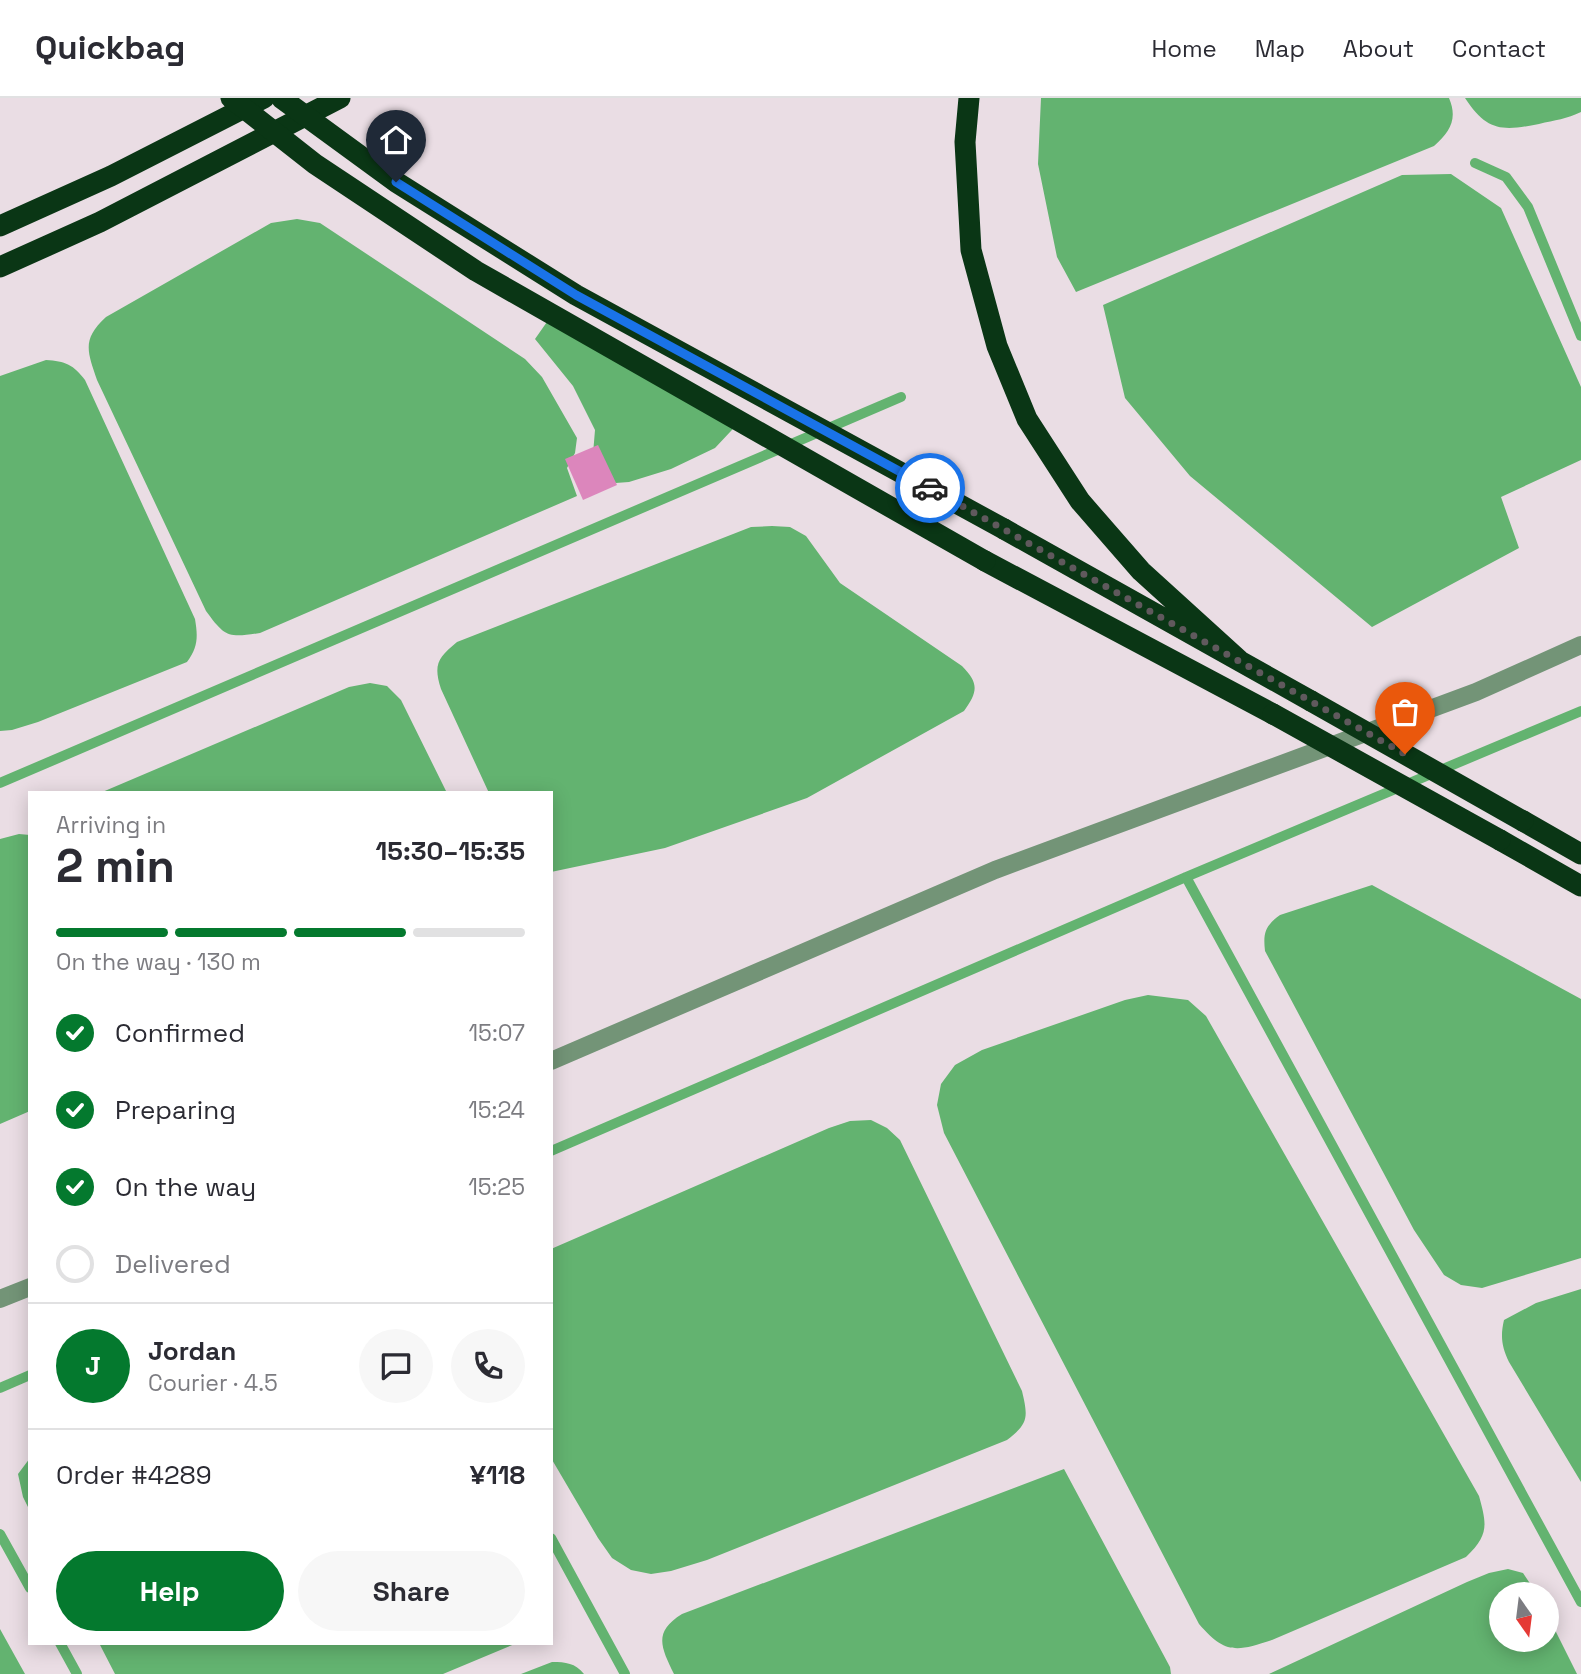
<!DOCTYPE html>
<html lang="en">
<head>
<meta charset="utf-8">
<style>
  body { margin:0; font-family:"Space Grotesk",sans-serif; background:#f7f7f7; color:#2b2b33; height:100vh; display:flex; flex-direction:column; font-size:26px; white-space:nowrap }
  * { box-sizing:border-box; margin:0 }
  p { font-size:23px; color:#7c7c81 }
  .icon { flex:none; width:38px; height:38px; fill:none; stroke:currentColor; stroke-width:2; stroke-linecap:round; stroke-linejoin:round }
  .map { position:relative; flex:1; overflow:hidden }
  .details { position:absolute; left:28px; top:693px; width:525px; height:854px; display:flex; flex-direction:column; background:#fff; border-radius:0px; box-shadow:0 4px 18px #0003 }
  .details>* { flex:none }
  .needle { width:46px; rotate:166deg }
  .buttons { position:absolute; left:1489px; top:1484px; display:grid; gap:14px }
  .buttons a { display:grid; place-items:center; width:70px; height:70px; border-radius:50%; background:#fff; box-shadow:0 4px 18px #0003; font-size:35px }
  .pin { position:absolute; display:grid; place-items:center; width:60px; height:60px; color:#fff; margin:-72px -30px; border-radius:50% 50% 50% 0; rotate:-45deg; box-shadow:0 0 7px #0007 }
  .pin .icon { rotate:45deg }
  .courier { position:absolute; display:grid; place-items:center; width:70px; height:70px; margin:-35px; border:5px solid #1a73e8; border-radius:50%; background:#fff; color:#222; box-shadow:0 2px 9px #0007 }
  .head em { font-style:normal; font-weight:700 }
  .head div { display:flex; flex-direction:column-reverse }
  .head { display:flex; align-items:center; justify-content:space-between; height:119px; padding:0 28px }
  h1 { font-size:46px; font-weight:700; line-height:52px }
  .bar { display:grid; grid-template-columns:repeat(4,1fr); gap:10px 7px; align-content:center; height:84px; padding:0 28px }
  .bar i { height:9px; border-radius:5px; background:#e1e1e2 }
  .bar .selected { background:#04792e }
  .bar p { grid-column:span 4 }
  .line { display:flex; align-items:center; gap:18px; padding:0 28px; border-top:2px solid #e1e1e2 }
  .line div { flex:1 }
  .round { display:grid; place-items:center; flex:none; width:74px; height:74px; border-radius:37px; background:#f7f7f7 }
  ol { padding:0 28px; list-style:none }
  li { display:flex; align-items:center; gap:21px; height:77px }
  li p { margin-inline-start:auto }
  li .icon { padding:7px; border-radius:50%; background:#04792e; color:#fff; stroke-width:4 }
  li:last-child { color:#7c7c81 }
  li i { width:38px; height:38px; border:4px solid #e1e1e2; border-radius:50% }
  .action { display:flex; gap:14px; margin-top:auto; padding:14px 28px }
  .action a { flex:1; height:80px; border-radius:42px; background:#04792e; color:#fff; font-size:28px; font-weight:700; line-height:80px; text-align:center }
  .action a+a { background:#f7f7f7; color:#2b2b33 }
  header { display:flex; align-items:center; gap:42px; box-sizing:border-box; height:98px; padding:0 35px; background:#fff; border-bottom:2px solid #e1e1e2 }
  header strong { font-size:33px }
  nav { display:flex; gap:38px; margin-inline-start:auto; font-size:24px }
  .map>svg:first-child { display:block }
</style>
</head>
<body>
<header>
<strong>Quickbag</strong>
<nav><a>Home</a><a>Map</a><a>About</a><a>Contact</a></nav>
</header>
<div class="map">
<svg width="1581" height="1576" viewBox="0 0 1581 1576">
  <rect width="100%" height="100%" fill="#eadde4"/>
  <path fill="#63b370" d="M 1041,0 L 1449,0 C 1458,21 1450,34 1434,48 L 1076,194 L 1057,159 L 1038,66 Z
    M 1465,0 L 1581,0 L 1581,14 C 1567,21 1555,22 1539,26 C 1503,33 1487,34 1465,0 Z
    M 1451,76 L 1501,110 L 1581,289 L 1581,362 L 1501,399 L 1519,450 L 1372,529 L 1190,378 L 1125,300 L 1103,207 L 1402,77 Z
    M 297,121 L 320,125 L 525,261 L 542,279 L 577,340 L 575,355 L 567,370 L 577,398 L 260,535 C 228,540 225,539 206,513 L 97,282 C 87,253 82,241 106,219 L 271,125 Z
    M 556,211 L 746,317 L 715,350 L 671,371 L 629,384 L 602,386 L 592,368 L 595,332 L 573,288 L 535,241 Z
    M 46,262 C 65,263 74,267 85,282 L 195,521 C 198,539 198,549 187,564 L 38,624 L 12,632 L 0,633 L 0,278 Z
    M 772,428 L 790,429 L 806,438 L 840,485 L 962,568 C 979,585 978,594 964,613 L 807,700 L 665,750 L 551,774 L 551,695 L 489,695 L 441,591 C 433,566 438,560 457,544 L 751,429 Z
    M 370,585 L 387,588 L 401,602 L 447,695 L 100,695 L 349,589 Z
    M 19,736 L 30,737 L 30,1013 L 0,1026 L 0,741 Z
    M 1372,787 L 1581,901 L 1581,1160 L 1482,1190 L 1461,1187 L 1444,1177 L 1414,1132 L 1265,853 C 1263,835 1265,828 1280,817 Z
    M 1148,897 L 1188,902 L 1206,918 L 1479,1398 C 1487,1427 1489,1437 1466,1459 L 1272,1542 C 1236,1554 1225,1556 1199,1526 L 944,1035 L 937,1007 L 941,986 L 955,967 L 982,952 L 1125,902 Z
    M 871,1022 L 887,1030 L 900,1042 L 1022,1293 C 1028,1319 1029,1325 1007,1342 L 707,1462 L 671,1473 L 651,1476 L 631,1472 L 612,1460 L 598,1440 L 551,1360 L 551,1151 L 829,1030 L 850,1023 Z
    M 1581,1191 L 1581,1384 L 1509,1264 C 1502,1249 1500,1239 1504,1222 L 1536,1205 Z
    M 30,1360 L 30,1413 L 23,1399 L 18,1376 Z
    M 1064,1371 L 1170,1569 L 1171,1576 L 674,1576 C 661,1549 653,1534 682,1516 Z
    M 1508,1471 L 1523,1475 L 1537,1496 L 1502,1496 L 1502,1542 L 1547,1542 L 1547,1516 L 1577,1576 L 1269,1576 L 1467,1484 L 1489,1475 Z
    M 0,1531 L 25,1576 L 0,1576 Z
    M 99,1545 L 517,1545 L 443,1576 L 115,1576 Z
    M 552,1564 C 566,1564 575,1565 584,1576 L 521,1576 Z"/>
  <g fill="none" stroke-linecap="round" stroke-linejoin="round">
    <path stroke="#63b370" stroke-width="10" d="M 1475,65 L 1506,79 L 1528,109 L 1581,238
      M 0,685 L 901,299
      M 1186,779 L 1581,1504
      M 551,1053 L 1186,779 L 1581,613
      M 0,1290 L 30,1277
      M 0,1436 L 30,1490
      M 551,1440 L 625,1576
      M 60,1545 L 77,1576"/>
  </g>
  <path fill="#dc86bc" d="M 598,347 L 617,387 L 583,402 L 565,361 Z"/>
  <g fill="none" stroke-linecap="round" stroke-linejoin="round">
    <path stroke="#739477" stroke-width="18" d="M 551,963 L 995,772 L 1476,594 L 1581,547
      M 0,1201 L 30,1189"/>
    <path stroke="#0a3615" stroke-width="21" d="M 969,0 L 965,44 L 971,152 L 997,248 L 1027,321 L 1080,403 L 1141,473 L 1239,562
      M 0,128 L 111,78 L 264,0
      M 0,169 L 100,124 L 340,0
      M 1004,431 L 1311,603
      M 985,463 L 1273,616
      M 1523,723 L 1581,756
      M 1500,742 L 1581,788"/>
    <path stroke="#0a3615" stroke-width="21" d="M 231,0 L 315,66 L 476,173 L 985,463
      M 281,0 L 396,84 L 576,197 L 1004,431
      M 1311,603 L 1523,723
      M 1273,616 L 1500,742"/>
  </g>
  <g fill="none" stroke-linecap="round" stroke-linejoin="round">
    <path stroke="#60595d" stroke-width="7" stroke-dasharray="0 12.6" d="M 930,390 L 1405,656"/>
    <path stroke="#1a73e8" stroke-width="9" d="M 396,84 L 576,197 L 930,390"/>
  </g>
</svg>
<div class="buttons">
<a><svg class="needle" viewBox="-14 -14 28 28"><path d="M0-13l5 13h-10z" fill="#e53935"/><path d="M0 13l5-13h-10z" fill="#7c7c81"/></svg></a>
</div>
<div class="pin" style="left:1405px;top:656px;background:#ea580c"><svg class="icon" aria-label="bag" viewBox="0 0 24 24"><path d="M5 8h14l-1 12H6zM9 8a3 3 0 0 1 6 0"/></svg></div>
<div class="pin" style="left:396px;top:84px;background:#1f2937"><svg class="icon" aria-label="home" viewBox="0 0 24 24"><path d="M3 11l9-7 9 7M6 9v11h12V9"/></svg></div>
<div class="courier" style="left:930px;top:390px"><svg class="icon" aria-label="car" viewBox="0 0 24 24"><path d="M5 17H2v-5l4-1 3-4h7l3 4 3 1v5h-3M9 17h6M6 11h13"/><circle cx="7" cy="17" r="2"/><circle cx="17" cy="17" r="2"/></svg></div>
<section class="details">
<div class="head"><div><h1>2 min</h1><p>Arriving in</p></div><em>15:30–15:35</em></div>
<div class="bar"><i class="selected"></i><i class="selected"></i><i class="selected"></i><i></i><p>On the way · 130 m</p></div>
<ol>
<li><svg class="icon" aria-label="check" viewBox="0 0 24 24"><path d="M5 12l5 5 9-10"/></svg>Confirmed<p>15:07</p></li>
<li><svg class="icon" aria-label="check" viewBox="0 0 24 24"><path d="M5 12l5 5 9-10"/></svg>Preparing<p>15:24</p></li>
<li><svg class="icon" aria-label="check" viewBox="0 0 24 24"><path d="M5 12l5 5 9-10"/></svg>On the way<p>15:25</p></li>
<li><i></i>Delivered</li>
</ol>
<div class="line" style="height:126px"><b class="round" style="background:#04792e;color:#fff">J</b><div><b>Jordan</b><p>Courier · 4.5</p></div><a class="round"><svg class="icon" aria-label="chat" viewBox="0 0 24 24"><path d="M4 5h16v11H9l-5 4z"/></svg></a><a class="round"><svg class="icon" aria-label="phone" viewBox="0 0 24 24"><path d="M5 4h4l2 5-3 2q2 4 5 5l2-3 5 2v4C11 20 4 13 5 4z"/></svg></a></div>
<div class="line" style="height:91px"><div>Order #4289</div><b>¥118</b></div>
<div class="action"><a>Help</a><a>Share</a></div>
</section>
</div>
</body>
</html>
